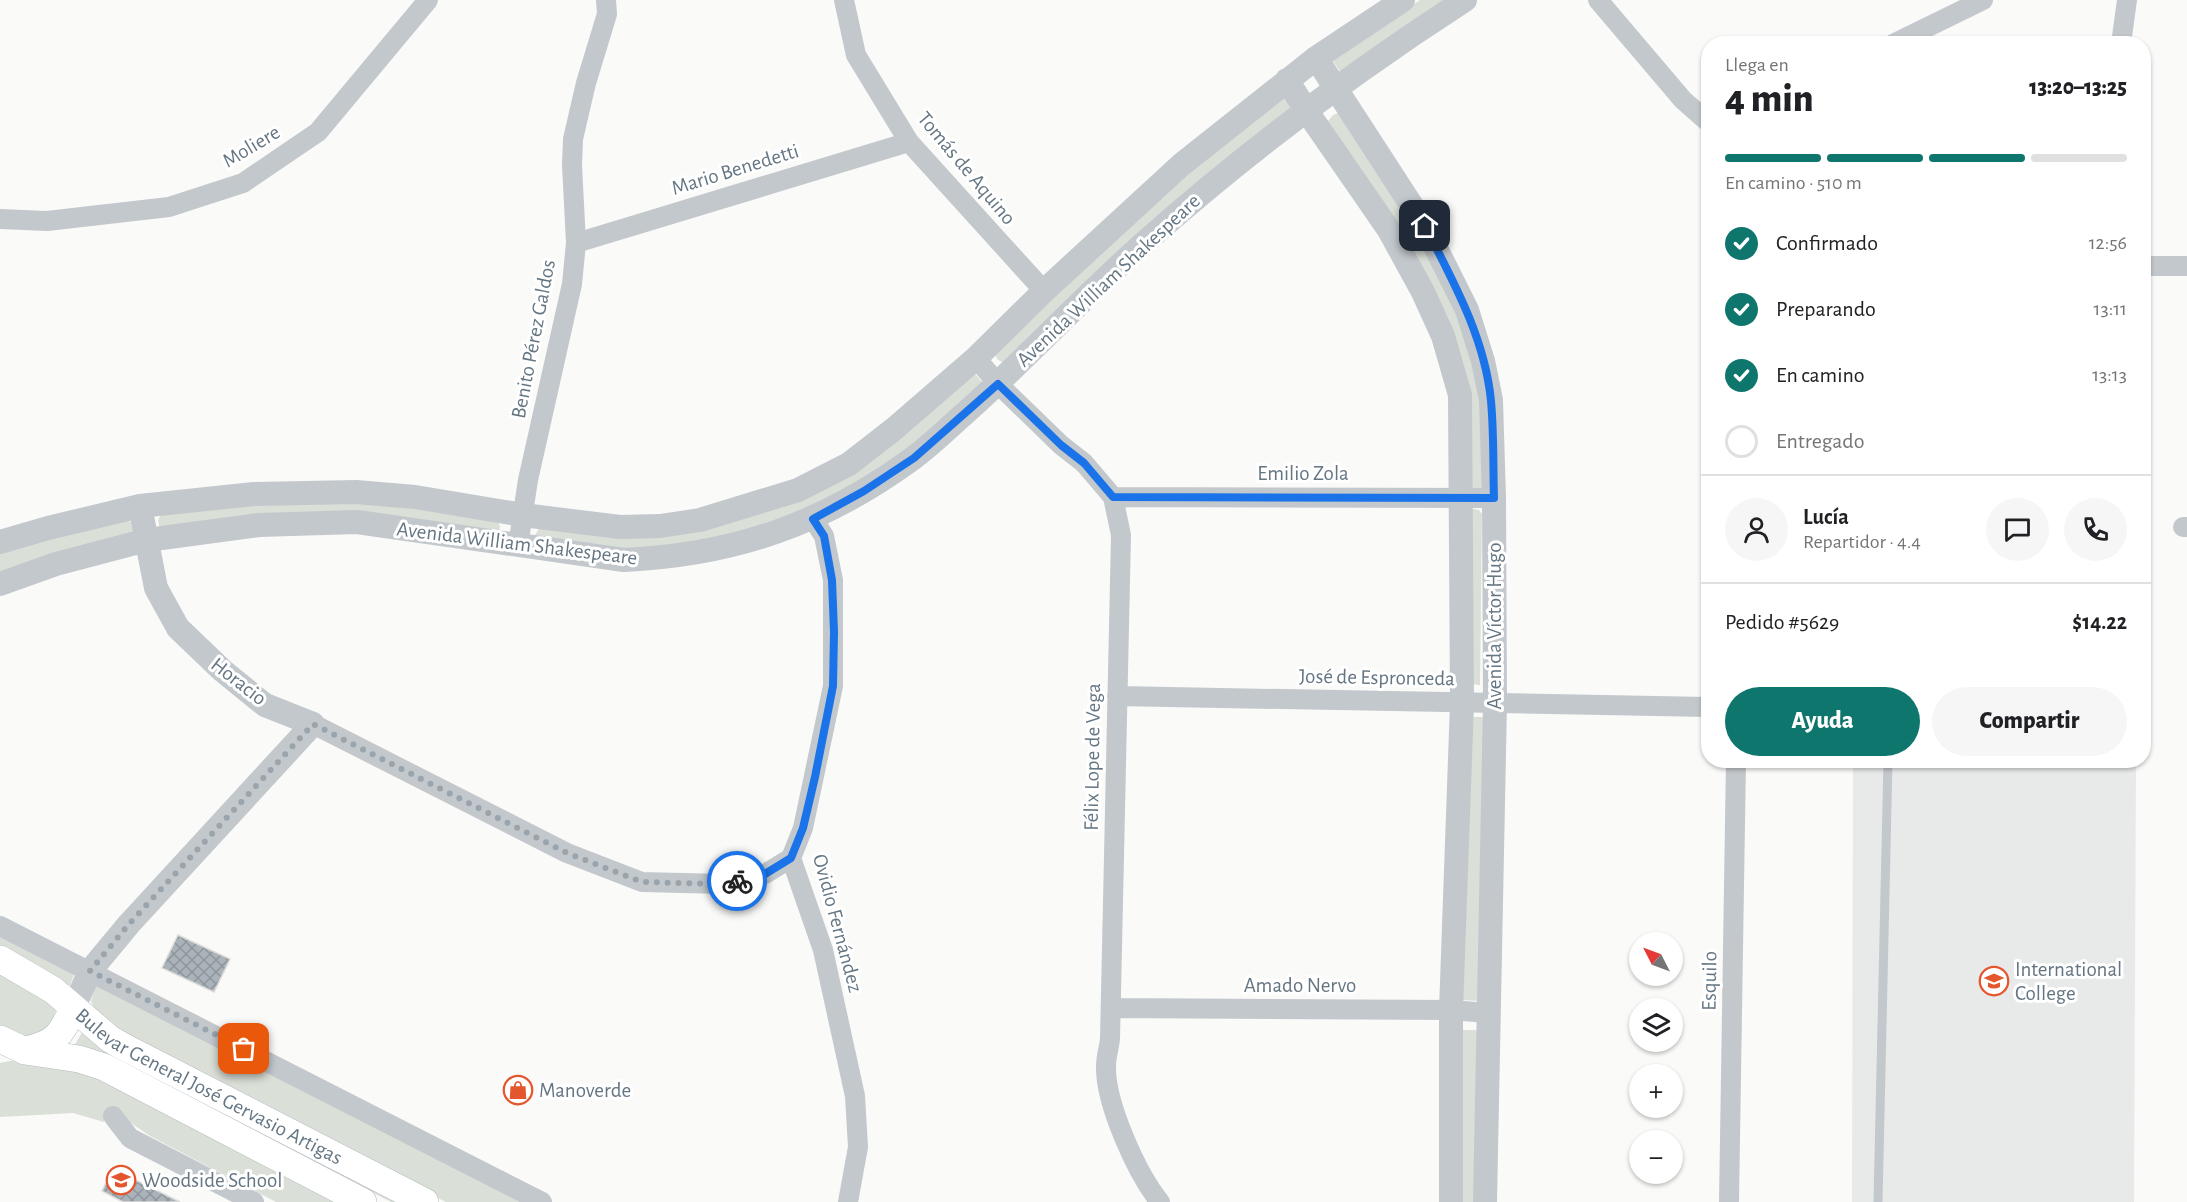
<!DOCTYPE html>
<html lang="es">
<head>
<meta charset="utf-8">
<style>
  body { margin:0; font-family:"Alegreya Sans",sans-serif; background:#f6f6f6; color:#202124; height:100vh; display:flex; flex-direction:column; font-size:22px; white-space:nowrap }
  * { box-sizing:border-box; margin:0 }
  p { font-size:20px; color:#757577 }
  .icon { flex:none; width:33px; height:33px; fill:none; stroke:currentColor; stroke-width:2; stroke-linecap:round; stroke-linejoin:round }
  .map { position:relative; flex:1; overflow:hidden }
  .side { position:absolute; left:1701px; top:36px; width:450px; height:732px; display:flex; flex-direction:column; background:#fff; border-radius:24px; box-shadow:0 2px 4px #0004 }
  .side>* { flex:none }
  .needle { width:39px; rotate:312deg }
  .tools { position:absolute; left:1629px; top:932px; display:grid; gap:12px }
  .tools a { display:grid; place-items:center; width:54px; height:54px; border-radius:50%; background:#fff; box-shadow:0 2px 4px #0004; font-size:30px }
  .pin { position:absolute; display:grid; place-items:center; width:51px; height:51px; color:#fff; margin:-26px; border-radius:12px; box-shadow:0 3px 9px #0006 }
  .courier { position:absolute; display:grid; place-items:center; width:60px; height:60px; margin:-30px; border:4px solid #1a73e8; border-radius:50%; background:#fff; color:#222; box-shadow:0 2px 8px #0007 }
  .summary em { font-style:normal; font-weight:800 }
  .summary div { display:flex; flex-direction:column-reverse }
  .summary { display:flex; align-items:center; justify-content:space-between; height:102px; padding:0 24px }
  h1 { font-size:39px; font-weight:800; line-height:45px }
  .bar { display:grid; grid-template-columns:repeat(4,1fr); gap:9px 6px; align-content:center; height:72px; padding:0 24px }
  .bar i { height:8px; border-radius:4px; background:#e0e0e0 }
  .bar .on { background:#0f766e }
  .bar p { grid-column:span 4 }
  .line { display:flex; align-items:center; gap:15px; padding:0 24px; border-top:2px solid #e0e0e0 }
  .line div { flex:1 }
  .round { display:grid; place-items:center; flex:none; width:63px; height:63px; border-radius:32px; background:#f6f6f6 }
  ol { padding:0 24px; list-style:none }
  li { display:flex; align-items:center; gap:18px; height:66px }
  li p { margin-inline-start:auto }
  li .icon { padding:6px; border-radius:50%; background:#0f766e; color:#fff; stroke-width:4 }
  li:last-child { color:#757577 }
  li i { width:33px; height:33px; border:3px solid #e0e0e0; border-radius:50% }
  .action { display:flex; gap:12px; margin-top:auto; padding:12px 24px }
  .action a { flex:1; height:69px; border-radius:36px; background:#0f766e; color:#fff; font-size:24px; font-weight:800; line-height:69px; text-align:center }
  .action a+a { background:#f6f6f6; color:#202124 }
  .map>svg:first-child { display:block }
</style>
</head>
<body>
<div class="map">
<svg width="2187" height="1202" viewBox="0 0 2187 1202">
  <defs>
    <pattern id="building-cross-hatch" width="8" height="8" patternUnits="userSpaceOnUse" patternTransform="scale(1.5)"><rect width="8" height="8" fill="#aab3b9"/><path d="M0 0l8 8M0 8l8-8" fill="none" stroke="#8e969c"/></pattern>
  </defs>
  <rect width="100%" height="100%" fill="#fafaf8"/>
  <path fill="#e8e9e9" d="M 1853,761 L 2136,761 L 2134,1202 L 1852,1202 Z"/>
  <path fill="#dadfd7" d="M 1420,0 L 1450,0 L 1341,73 L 1332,60 Z
    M 1284,92 L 1296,107 L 1003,363 L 997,359 L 995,354 L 1125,226 Z
    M 1340,112 L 1423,243 L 1463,324 L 1484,403 L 1483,486 L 1480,489 L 1471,490 L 1468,405 L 1328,121 L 1333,115 Z
    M 975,374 L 983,383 L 908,451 L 810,512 L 660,552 L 536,539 L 535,535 L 540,527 L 745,515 Z
    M 358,499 L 496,520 C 501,525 501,528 497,535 L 160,527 C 157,521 158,518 163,513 L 252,500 Z
    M 1474,509 L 1479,510 L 1482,514 L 1480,685 L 1471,684 L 1471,510 Z
    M 126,520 L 131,522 L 133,532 L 0,573 L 0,553 L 49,537 Z
    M 1470,717 L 1485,717 L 1479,1001 L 1462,1000 Z
    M 1926,761 L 2055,761 L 2054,767 L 1926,766 Z
    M 0,929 L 75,972 L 70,985 L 66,985 L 40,966 L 0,945 Z
    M 0,968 L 50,999 L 56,1010 L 50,1029 L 24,1038 L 0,1027 Z
    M 96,983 L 521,1202 L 446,1202 L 149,1052 L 95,1010 L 91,1001 Z
    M 84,1029 L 404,1202 L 391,1202 L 204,1105 L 73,1048 Z
    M 1461,1030 L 1478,1030 L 1475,1202 L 1460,1202 Z
    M 15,1060 C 49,1062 84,1074 116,1085 L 348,1202 L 276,1202 L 150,1136 L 128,1121 L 104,1113 L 104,1122 L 73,1113 L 0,1117 L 0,1063 Z"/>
  <path fill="url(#building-cross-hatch)" stroke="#dcdcda" stroke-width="1.5" d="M 178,935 L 230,959 L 214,992 L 162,968 Z
    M 113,1169 L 180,1202 L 123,1202 L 102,1191 Z"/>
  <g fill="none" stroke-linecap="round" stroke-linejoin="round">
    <g stroke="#b3babf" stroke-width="28">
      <g id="secondary">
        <path id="s1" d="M 0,959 L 53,990 L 110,1039 L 124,1047 L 425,1202"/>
        <path d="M 0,1039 L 25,1051 L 79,1059 L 104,1067 L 363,1202"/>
        <path d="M 26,1050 C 56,1043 60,1036 73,1009"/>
      </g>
    </g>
    <path stroke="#c3c8cc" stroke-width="9" d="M 1878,1202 L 1888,760"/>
    <path stroke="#c3c8cc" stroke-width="20" d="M 844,0 L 856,55 L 909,142 L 1044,291
      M 1598,0 L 1683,100 L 1708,122
      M 1893,44 L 1983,0
      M 2121,44 L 2127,0
      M 0,219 L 47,221 L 169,207 L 243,183 L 318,132 L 428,0
      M 576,243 L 909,142
      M 2144,266 L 2187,266
      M 976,358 L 998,384 L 1061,445 L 1084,463 L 1113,497 L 1121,535 L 1110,1039 C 1109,1048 1106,1057 1106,1066 C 1105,1103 1137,1174 1160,1202
      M 1113,497 L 1494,498
      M 813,519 L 824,536 L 833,580 L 833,686 L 803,828 L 791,858 L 823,950 L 855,1096 L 858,1147 L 848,1202
      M 2183,527 L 2187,527
      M 518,546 L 528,480 L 572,284 L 576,243 L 572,165 L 573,139 L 586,83 L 607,14 L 606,0
      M 1117,696 L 1708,707
      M 313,724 L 567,853 L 642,882 L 724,884 L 765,874 L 791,858
      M 0,926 L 542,1202
      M 1111,1008 L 1451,1010 L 1488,1013
      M 113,1116 L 130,1138 L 254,1202
      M 1729,1202 L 1736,760"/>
    <path stroke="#c3c8cc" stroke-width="24" d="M 1316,58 L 1425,226 L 1467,310 L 1483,361 L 1491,400 L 1494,498 L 1495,703 L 1485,1202
      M 1287,80 L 1306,110 L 1389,230 L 1423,292 L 1443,336 L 1460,395 L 1462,703 L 1451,1010 L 1451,1202
      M 0,542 L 48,528 L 140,506 L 254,494 L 356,492 L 415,497 L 523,515 L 620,527 L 660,526 L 700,520 L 798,490 L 849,464 L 894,429 L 976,358 L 1044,291 L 1181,165 L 1316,58 L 1403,0
      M 0,584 L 56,564 L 147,540 L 259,525 L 357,522 L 624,560 C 734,555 823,524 912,459 C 930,446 946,430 963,415 C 1025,360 1081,299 1143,244 C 1244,154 1352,73 1465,0
      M 73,1009 L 90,971 L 129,924 L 313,724 L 265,705 L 223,671 L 178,628 L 156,588 L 140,506"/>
    <use href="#secondary" stroke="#fff" stroke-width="27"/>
  </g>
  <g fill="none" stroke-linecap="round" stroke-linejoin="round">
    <path stroke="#99a4ac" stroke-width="6" stroke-dasharray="0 10.8" d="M 244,1049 L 90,971 L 129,924 L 313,724 L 567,853 L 642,882 L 724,884 L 737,881"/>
    <path stroke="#1a73e8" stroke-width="8" d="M 737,881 L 765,874 L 791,858 L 803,828 L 815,777 L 833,686 L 834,632 L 832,580 L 824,536 L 813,519 L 864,491 L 914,458 L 998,384 L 1061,445 L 1084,463 L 1113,497 L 1494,498 C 1493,466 1494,433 1491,401 C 1485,338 1453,281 1425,226"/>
  </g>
  <defs>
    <g id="school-ring" transform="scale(1.5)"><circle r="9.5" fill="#fff" stroke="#e4572e" stroke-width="1.5"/><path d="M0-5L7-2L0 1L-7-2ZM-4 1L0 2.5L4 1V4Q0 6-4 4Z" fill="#e4572e"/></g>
    <g id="shop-ring" transform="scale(1.5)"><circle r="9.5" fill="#fff" stroke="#e4572e" stroke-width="1.5"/><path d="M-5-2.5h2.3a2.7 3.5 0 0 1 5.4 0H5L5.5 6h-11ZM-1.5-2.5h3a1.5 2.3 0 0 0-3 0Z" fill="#e4572e"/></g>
  </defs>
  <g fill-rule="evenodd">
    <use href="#school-ring" x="1994" y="981"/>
    <use href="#shop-ring" x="518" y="1090"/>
    <use href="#school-ring" x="121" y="1180"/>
  </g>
  <g text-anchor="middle" stroke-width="6" stroke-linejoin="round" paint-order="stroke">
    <g font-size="21" fill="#657683" stroke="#fff">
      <text transform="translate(251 146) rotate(-31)" y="7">Moliere</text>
      <text transform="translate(967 168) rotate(50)" y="7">Tomás de Aquino</text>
      <text transform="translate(735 169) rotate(-17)" y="7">Mario Benedetti</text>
      <text transform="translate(1108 280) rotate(-43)" y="7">Avenida William Shakespeare</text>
      <text transform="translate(533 339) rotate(-79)" y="7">Benito Pérez Galdos</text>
      <text x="1303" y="480">Emilio Zola</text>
      <text transform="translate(517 543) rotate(7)" y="7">Avenida William Shakespeare</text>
      <text transform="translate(1494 626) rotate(-90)" y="7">Avenida Víctor Hugo</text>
      <text transform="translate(1377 677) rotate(1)" y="7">José de Espronceda</text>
      <text transform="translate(239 681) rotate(38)" y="7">Horacio</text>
      <text transform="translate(1092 757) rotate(-89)" y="7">Félix Lope de Vega</text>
      <text transform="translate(838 923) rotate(75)" y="7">Ovidio Fernández</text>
      <text transform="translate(1709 981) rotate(-89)" y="7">Esquilo</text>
      <text x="1300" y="992">Amado Nervo</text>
      <text dy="7" stroke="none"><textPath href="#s1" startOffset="246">Bulevar General José Gervasio Artigas</textPath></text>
    </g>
    <g font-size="21" fill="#657683" stroke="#fff" text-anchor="start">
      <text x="2015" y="976">International<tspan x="2015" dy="24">College</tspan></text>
      <text x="539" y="1097">Manoverde</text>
      <text x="142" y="1187">Woodside School</text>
    </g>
  </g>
</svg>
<div class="tools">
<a><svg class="needle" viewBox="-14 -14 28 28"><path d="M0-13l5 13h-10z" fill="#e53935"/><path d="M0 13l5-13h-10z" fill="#757577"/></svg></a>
<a><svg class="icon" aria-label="layers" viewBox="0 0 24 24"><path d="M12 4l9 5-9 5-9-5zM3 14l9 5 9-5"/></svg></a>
<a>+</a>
<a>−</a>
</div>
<div class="pin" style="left:244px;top:1049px;background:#ea580c"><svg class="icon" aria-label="bag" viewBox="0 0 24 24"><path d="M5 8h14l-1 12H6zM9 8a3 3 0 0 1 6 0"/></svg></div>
<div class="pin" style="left:1425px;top:226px;background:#1f2937"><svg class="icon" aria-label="home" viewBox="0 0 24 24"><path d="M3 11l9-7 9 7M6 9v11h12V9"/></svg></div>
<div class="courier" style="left:737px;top:881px"><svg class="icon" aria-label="bike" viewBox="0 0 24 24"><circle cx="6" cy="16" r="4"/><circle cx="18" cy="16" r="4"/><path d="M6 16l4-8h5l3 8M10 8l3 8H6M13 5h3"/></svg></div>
<section class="side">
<div class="summary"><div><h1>4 min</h1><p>Llega en</p></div><em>13:20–13:25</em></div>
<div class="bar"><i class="on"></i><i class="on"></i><i class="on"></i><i></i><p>En camino · 510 m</p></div>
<ol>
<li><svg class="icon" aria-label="check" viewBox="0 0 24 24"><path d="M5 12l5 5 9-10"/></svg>Confirmado<p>12:56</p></li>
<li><svg class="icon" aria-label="check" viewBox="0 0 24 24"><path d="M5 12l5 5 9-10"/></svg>Preparando<p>13:11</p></li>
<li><svg class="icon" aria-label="check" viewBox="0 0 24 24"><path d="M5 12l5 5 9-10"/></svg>En camino<p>13:13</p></li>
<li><i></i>Entregado</li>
</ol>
<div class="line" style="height:108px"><a class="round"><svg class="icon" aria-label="person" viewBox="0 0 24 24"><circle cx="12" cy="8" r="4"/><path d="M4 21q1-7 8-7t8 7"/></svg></a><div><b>Lucía</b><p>Repartidor · 4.4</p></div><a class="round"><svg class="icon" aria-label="chat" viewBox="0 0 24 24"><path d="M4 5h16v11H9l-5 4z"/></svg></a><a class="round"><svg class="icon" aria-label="phone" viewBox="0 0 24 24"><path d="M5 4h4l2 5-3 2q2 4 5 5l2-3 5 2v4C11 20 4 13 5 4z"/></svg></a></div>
<div class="line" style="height:78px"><div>Pedido #5629</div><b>$14.22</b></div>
<div class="action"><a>Ayuda</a><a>Compartir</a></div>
</section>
</div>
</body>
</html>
